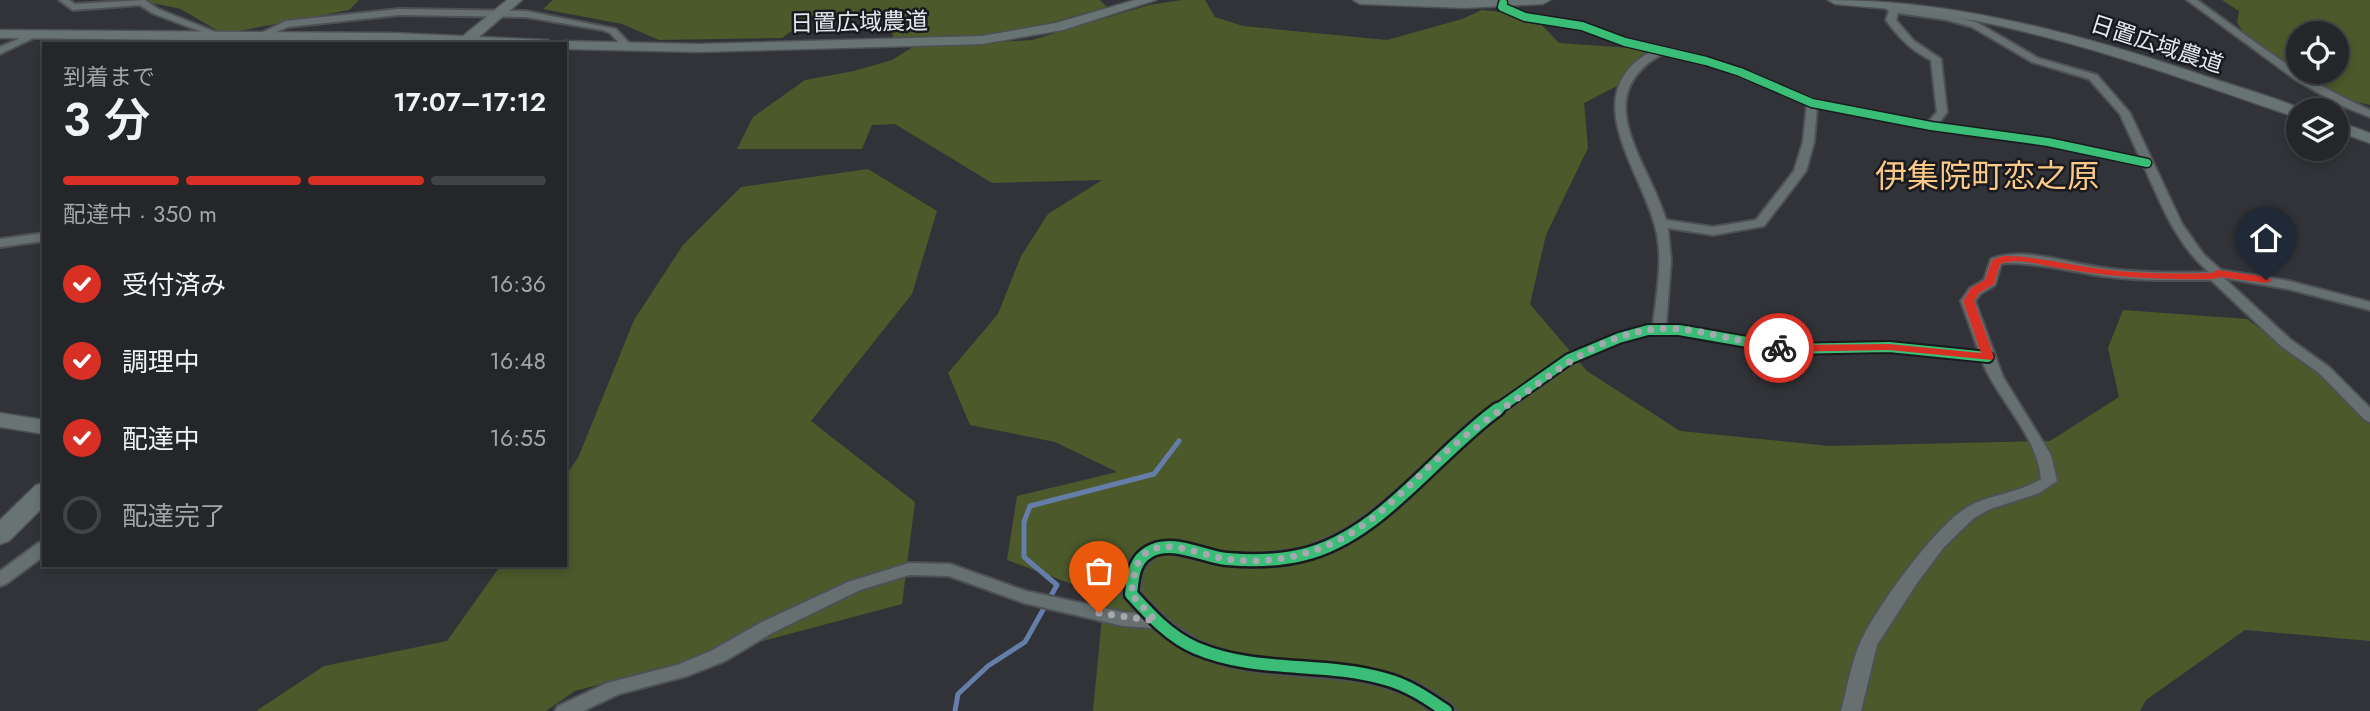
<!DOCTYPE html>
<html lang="ja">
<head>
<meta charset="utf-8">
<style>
  body { margin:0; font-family:Jost,"Noto Sans JP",sans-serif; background:#313236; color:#f1f3f6; height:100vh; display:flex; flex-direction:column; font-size:26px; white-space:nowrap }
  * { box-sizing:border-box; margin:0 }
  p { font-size:23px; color:#a3a5a8 }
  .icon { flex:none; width:38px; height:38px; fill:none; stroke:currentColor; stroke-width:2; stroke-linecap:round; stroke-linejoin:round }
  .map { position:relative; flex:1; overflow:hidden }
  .details { position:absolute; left:42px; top:42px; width:525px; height:525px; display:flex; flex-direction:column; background:#25262a; border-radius:0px; box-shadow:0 4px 10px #0003,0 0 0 2px #424347 }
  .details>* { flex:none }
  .buttons { position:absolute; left:2286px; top:21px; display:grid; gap:14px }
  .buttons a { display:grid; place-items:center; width:63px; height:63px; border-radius:50%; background:#25262a; box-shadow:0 4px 10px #0003,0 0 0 2px #424347; font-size:35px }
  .pin { position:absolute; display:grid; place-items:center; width:60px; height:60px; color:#fff; margin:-72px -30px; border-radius:50% 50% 50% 0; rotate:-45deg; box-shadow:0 0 7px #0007 }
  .pin .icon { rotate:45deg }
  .courier { position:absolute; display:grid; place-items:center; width:70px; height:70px; margin:-35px; border:5px solid #d93025; border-radius:50%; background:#fff; color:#222; box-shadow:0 2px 9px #0007 }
  .headline em { font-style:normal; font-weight:600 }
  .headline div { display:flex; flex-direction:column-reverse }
  .headline { display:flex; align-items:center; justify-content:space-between; height:119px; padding:0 21px }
  h1 { font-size:46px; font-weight:600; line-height:52px }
  .bar { display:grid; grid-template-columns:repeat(4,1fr); gap:10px 7px; align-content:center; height:84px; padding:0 21px }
  .bar i { height:9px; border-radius:5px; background:#424347 }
  .bar .current { background:#d93025 }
  .bar p { grid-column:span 4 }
  ol { padding:0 21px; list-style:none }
  li { display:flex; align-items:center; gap:21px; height:77px }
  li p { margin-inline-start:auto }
  li .icon { padding:7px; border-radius:50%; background:#d93025; color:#fff; stroke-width:4 }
  li:last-child { color:#a3a5a8 }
  li i { width:38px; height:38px; border:4px solid #424347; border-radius:50% }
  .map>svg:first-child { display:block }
</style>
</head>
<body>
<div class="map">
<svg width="2370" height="711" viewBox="0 0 2370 711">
  <rect width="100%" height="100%" fill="#313338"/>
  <path fill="#4b592b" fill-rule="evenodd" d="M 138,0 L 359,0 L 349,10 L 223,34 L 181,9 Z
    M 553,0 L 1100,0 L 1107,7 L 1024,30 L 982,36 L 899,39 L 893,37 L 889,18 L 815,14 L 782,38 L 659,40 L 622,24 L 543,9 Z
    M 1182,0 L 1205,0 L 1215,17 L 1243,26 L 1387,40 L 1462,19 L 1482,10 L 1532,15 L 1559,43 L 1659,50 L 1623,83 L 1584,103 L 1588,148 L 1546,235 L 1530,304 L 1587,371 L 1680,431 L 1829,446 L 2050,441 L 2119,397 L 2108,348 L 2123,310 L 2247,319 L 2370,410 L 2370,641 L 2245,630 L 2146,700 L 2140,711 L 1093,711 L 1104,596 L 1007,560 L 1017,496 L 1117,472 L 1055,442 L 970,425 L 948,373 L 998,314 L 1021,256 L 1048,214 L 1102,180 L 992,183 L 895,124 L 872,125 L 862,149 L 737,149 L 753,117 L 805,80 L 854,71 L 892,60 L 913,47 L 1032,40 L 1149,5 Z
    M 2222,0 L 2370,0 L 2370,105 L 2318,93 L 2300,83 L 2252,48 L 2237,22 L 2239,11 ZM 2298,33 L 2336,33 L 2336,72 L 2298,72 Z
    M 868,169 L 937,211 L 912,294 L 811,421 L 915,502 L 902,604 L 575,691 L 546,711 L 256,711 L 324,666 L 447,641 L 501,565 L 565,565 L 565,476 L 578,458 L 634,320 L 683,245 L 741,187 Z"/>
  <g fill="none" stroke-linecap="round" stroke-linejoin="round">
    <path stroke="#647da9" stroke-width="5" d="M 955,711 L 958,694 L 988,666 L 1025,642 L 1057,585 L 1024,557 L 1024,522 L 1030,506 L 1154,474 L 1179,441"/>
    <g stroke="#4e5154" stroke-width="4">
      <path id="street" d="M 59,0 L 69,0 L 75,4 L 145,0 L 158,9 L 223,35 L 215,37 L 152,13 L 140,5 L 73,10 Z
        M 2187,0 L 2197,0 C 2253,40 2306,83 2370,110 L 2370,117 L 2342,106 L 2296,80 Z
        M 1500,1 L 1506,1 L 1507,6 L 1527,15 L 1582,23 L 1628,40 L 1709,59 L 1743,70 L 1815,100 L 1928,122 L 1937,112 L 1931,60 C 1912,51 1899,38 1886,20 L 1889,11 L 1884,7 L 1884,3 L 1890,3 L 1897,8 L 1948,14 L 1978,23 L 2038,58 L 2097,75 L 2130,113 L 2182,224 L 2204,255 L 2221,270 L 2289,281 L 2370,302 L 2370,310 L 2288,289 L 2224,278 L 2291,340 L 2329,367 L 2370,408 L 2370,422 L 2365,420 L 2319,373 L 2281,346 L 2211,280 C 2174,280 2138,281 2102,276 C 2069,271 2038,263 2005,263 L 2001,264 L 1995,285 L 1980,294 L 1975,301 L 2003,377 L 2051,455 L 2057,481 L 2039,493 L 1990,509 L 1974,518 L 1944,547 L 1917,583 L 1877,645 L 1861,711 L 1841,711 C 1847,689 1851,664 1860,643 C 1876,608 1934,528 1966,508 C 1989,494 2018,494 2041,479 C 2037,434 1998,401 1982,361 L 1889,351 L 1787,353 L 1679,334 L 1648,334 L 1624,341 L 1574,362 L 1478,430 L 1404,503 L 1363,534 L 1342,545 L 1303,561 L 1253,567 L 1223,565 L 1170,553 L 1157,555 L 1143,568 L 1140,592 C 1165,620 1191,641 1227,652 C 1297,672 1372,652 1436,694 C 1443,699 1451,703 1456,711 L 1431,711 L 1410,696 L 1383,686 L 1355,680 L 1260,672 L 1228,666 L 1190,653 L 1153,628 L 1123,626 L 1024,603 L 949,576 L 909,575 L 860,590 L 772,633 L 725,661 L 687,676 L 619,694 L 583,711 L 555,711 L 558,706 L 607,683 L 677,665 L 711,651 L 760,623 L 848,582 L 909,563 L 950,564 L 1026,591 L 1123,612 L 1138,613 L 1122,594 L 1129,562 L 1140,549 L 1154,543 L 1170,541 L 1223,553 L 1253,555 L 1301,549 L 1330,537 L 1351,526 L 1392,495 L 1468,424 L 1564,356 L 1614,335 L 1653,326 C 1656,296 1663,264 1657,234 C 1646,175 1572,95 1652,51 L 1622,44 L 1580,28 L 1522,19 L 1499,9 ZM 1898,13 L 1947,20 L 1972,27 L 2032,62 L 2089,79 L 2120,114 L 2140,158 L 2048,139 L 1938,124 L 1947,112 L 1941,59 L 1914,41 L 1896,20 ZM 1662,54 C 1713,62 1759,84 1807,104 L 1803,142 L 1794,171 L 1756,220 L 1713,227 L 1666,220 C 1650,163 1586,97 1662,54 ZM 1817,107 L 1931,129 L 2048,145 L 2144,166 C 2161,204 2176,244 2209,272 C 2173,273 2139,273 2104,268 C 2068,264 2026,246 1991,259 L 1984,280 L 1970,288 L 1961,301 L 1979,352 L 1889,343 L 1787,345 L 1679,326 L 1666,326 L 1671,261 L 1668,228 L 1713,235 L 1764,226 L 1806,171 L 1814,142 Z
        M 399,9 L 526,11 L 616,29 L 633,47 L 625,49 L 610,33 L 602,30 L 526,17 L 399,15 L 288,27 L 265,37 L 257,35 L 286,21 Z
        M 34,32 L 42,34 L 0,54 L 0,47 Z
        M 44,233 L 44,241 L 0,247 L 0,239 Z
        M 44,541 L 44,556 L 6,584 L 0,586 L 0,571 L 38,543 Z"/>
    </g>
    <g stroke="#4e5154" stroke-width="3">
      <path id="secondary" d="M 507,0 L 522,0 L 479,37 L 548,40 L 555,44 L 0,38 L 0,30 L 392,33 L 463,36 Z
        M 1135,0 L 1156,0 L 1063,30 L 982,44 L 698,52 L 565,49 L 565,44 L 559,44 L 565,41 L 698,44 L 982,36 L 1056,23 Z
        M 1353,0 L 1550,0 L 1543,4 L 1465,8 L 1360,4 Z
        M 1828,0 C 1954,0 2074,33 2193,72 C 2230,85 2269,95 2304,110 L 2298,110 L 2298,118 L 2292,116 C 2182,78 2072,38 1956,17 C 1916,10 1875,8 1835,4 Z
        M 2336,121 L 2370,133 L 2370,143 L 2336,131 Z
        M 0,413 L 44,420 L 44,434 L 0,427 Z
        M 44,483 L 44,506 L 9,541 L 0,544 L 0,520 L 36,485 Z"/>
    </g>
    <use href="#street" fill="#667071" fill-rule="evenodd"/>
    <use href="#secondary" fill="#687374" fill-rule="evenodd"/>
    <g stroke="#181a1e" stroke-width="11">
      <path id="cycleway-far2" d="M 1503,3 L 1502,7 L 1525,17 L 1582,26 L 1625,42 L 1706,61 L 1740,72 L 1812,103 L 1931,126 L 2048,142 L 2147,163"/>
    </g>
    <g stroke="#181a1e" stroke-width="14">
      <path id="cycleway-far1" d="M 1495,411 L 1569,359 L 1619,338 L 1648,330 L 1679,330 L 1787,349 L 1889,347 L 1988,357"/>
    </g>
    <g stroke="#181a1e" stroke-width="17">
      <path id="cycleway" d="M 1446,711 C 1427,698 1408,685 1385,679 C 1323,661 1257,674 1196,648 C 1170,637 1150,615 1131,594 C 1133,578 1133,561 1149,552 C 1171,538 1204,557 1227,559 C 1251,561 1278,561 1302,555 C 1380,537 1435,454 1498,409"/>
    </g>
    <use href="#cycleway-far2" stroke="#3abd76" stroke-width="8"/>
    <use href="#cycleway-far1" stroke="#3abd76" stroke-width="10"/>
    <use href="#cycleway" stroke="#3abd76" stroke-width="12"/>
  </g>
  <path fill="#d93025" d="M 2003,256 C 2037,256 2068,265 2101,269 C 2138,274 2175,274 2212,273 L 2217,270 L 2266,277 L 2272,280 L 2266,283 L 2220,277 L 2214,279 C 2153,280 2108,277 2048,266 C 2034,263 2013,258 2000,264 L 1994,284 L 1979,293 L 1974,301 L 1994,357 L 1992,360 L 1889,350 L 1779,352 L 1773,348 L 1779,345 L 1889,344 L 1981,353 L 1963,301 L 1971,288 L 1985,280 L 1992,260 Z"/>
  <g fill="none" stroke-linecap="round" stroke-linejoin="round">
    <path stroke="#a5a8ae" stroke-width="7" stroke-dasharray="0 12.6" d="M 1099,613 L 1156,621 L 1131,594 C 1134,577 1134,556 1153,549 C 1175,542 1199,554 1221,558 C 1260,565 1304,558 1339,540 C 1377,520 1403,491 1433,463 C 1462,437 1490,417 1522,395 C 1561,367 1598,338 1648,330 C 1688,323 1739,343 1779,348"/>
  </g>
  <g text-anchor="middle" stroke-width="5" stroke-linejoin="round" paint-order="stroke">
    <g font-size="23" fill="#e4e7ed" stroke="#181a1e">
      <text transform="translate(859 22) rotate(-1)" y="8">日置広域農道</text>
      <text transform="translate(2157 44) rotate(18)" y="8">日置広域農道</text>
    </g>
    <g font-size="32" fill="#fcc988" stroke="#181a1e">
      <text x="1987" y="187">伊集院町恋之原</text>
    </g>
  </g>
</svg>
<div class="buttons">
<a><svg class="icon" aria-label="locate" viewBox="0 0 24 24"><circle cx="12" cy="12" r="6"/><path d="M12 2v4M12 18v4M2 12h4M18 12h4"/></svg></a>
<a><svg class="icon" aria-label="layers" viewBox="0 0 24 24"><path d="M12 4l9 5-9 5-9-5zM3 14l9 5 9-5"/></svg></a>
</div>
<div class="pin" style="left:1099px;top:613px;background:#ea580c"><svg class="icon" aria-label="bag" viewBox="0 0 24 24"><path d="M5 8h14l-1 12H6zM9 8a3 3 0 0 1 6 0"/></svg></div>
<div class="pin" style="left:2266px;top:280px;background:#1f2937"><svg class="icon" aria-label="home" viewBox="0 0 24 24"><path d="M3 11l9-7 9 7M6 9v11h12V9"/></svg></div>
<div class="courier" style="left:1779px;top:348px"><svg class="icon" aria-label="bike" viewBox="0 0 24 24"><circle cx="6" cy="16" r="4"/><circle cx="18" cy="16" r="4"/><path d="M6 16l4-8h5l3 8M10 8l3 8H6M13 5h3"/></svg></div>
<section class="details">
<div class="headline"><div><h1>3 分</h1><p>到着まで</p></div><em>17:07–17:12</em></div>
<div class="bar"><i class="current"></i><i class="current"></i><i class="current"></i><i></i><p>配達中 · 350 m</p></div>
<ol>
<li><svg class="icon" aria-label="check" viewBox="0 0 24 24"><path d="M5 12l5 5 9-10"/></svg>受付済み<p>16:36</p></li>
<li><svg class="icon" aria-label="check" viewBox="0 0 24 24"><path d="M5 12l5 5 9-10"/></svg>調理中<p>16:48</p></li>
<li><svg class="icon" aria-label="check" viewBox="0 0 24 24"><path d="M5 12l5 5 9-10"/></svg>配達中<p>16:55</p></li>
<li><i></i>配達完了</li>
</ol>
</section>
</div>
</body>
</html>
